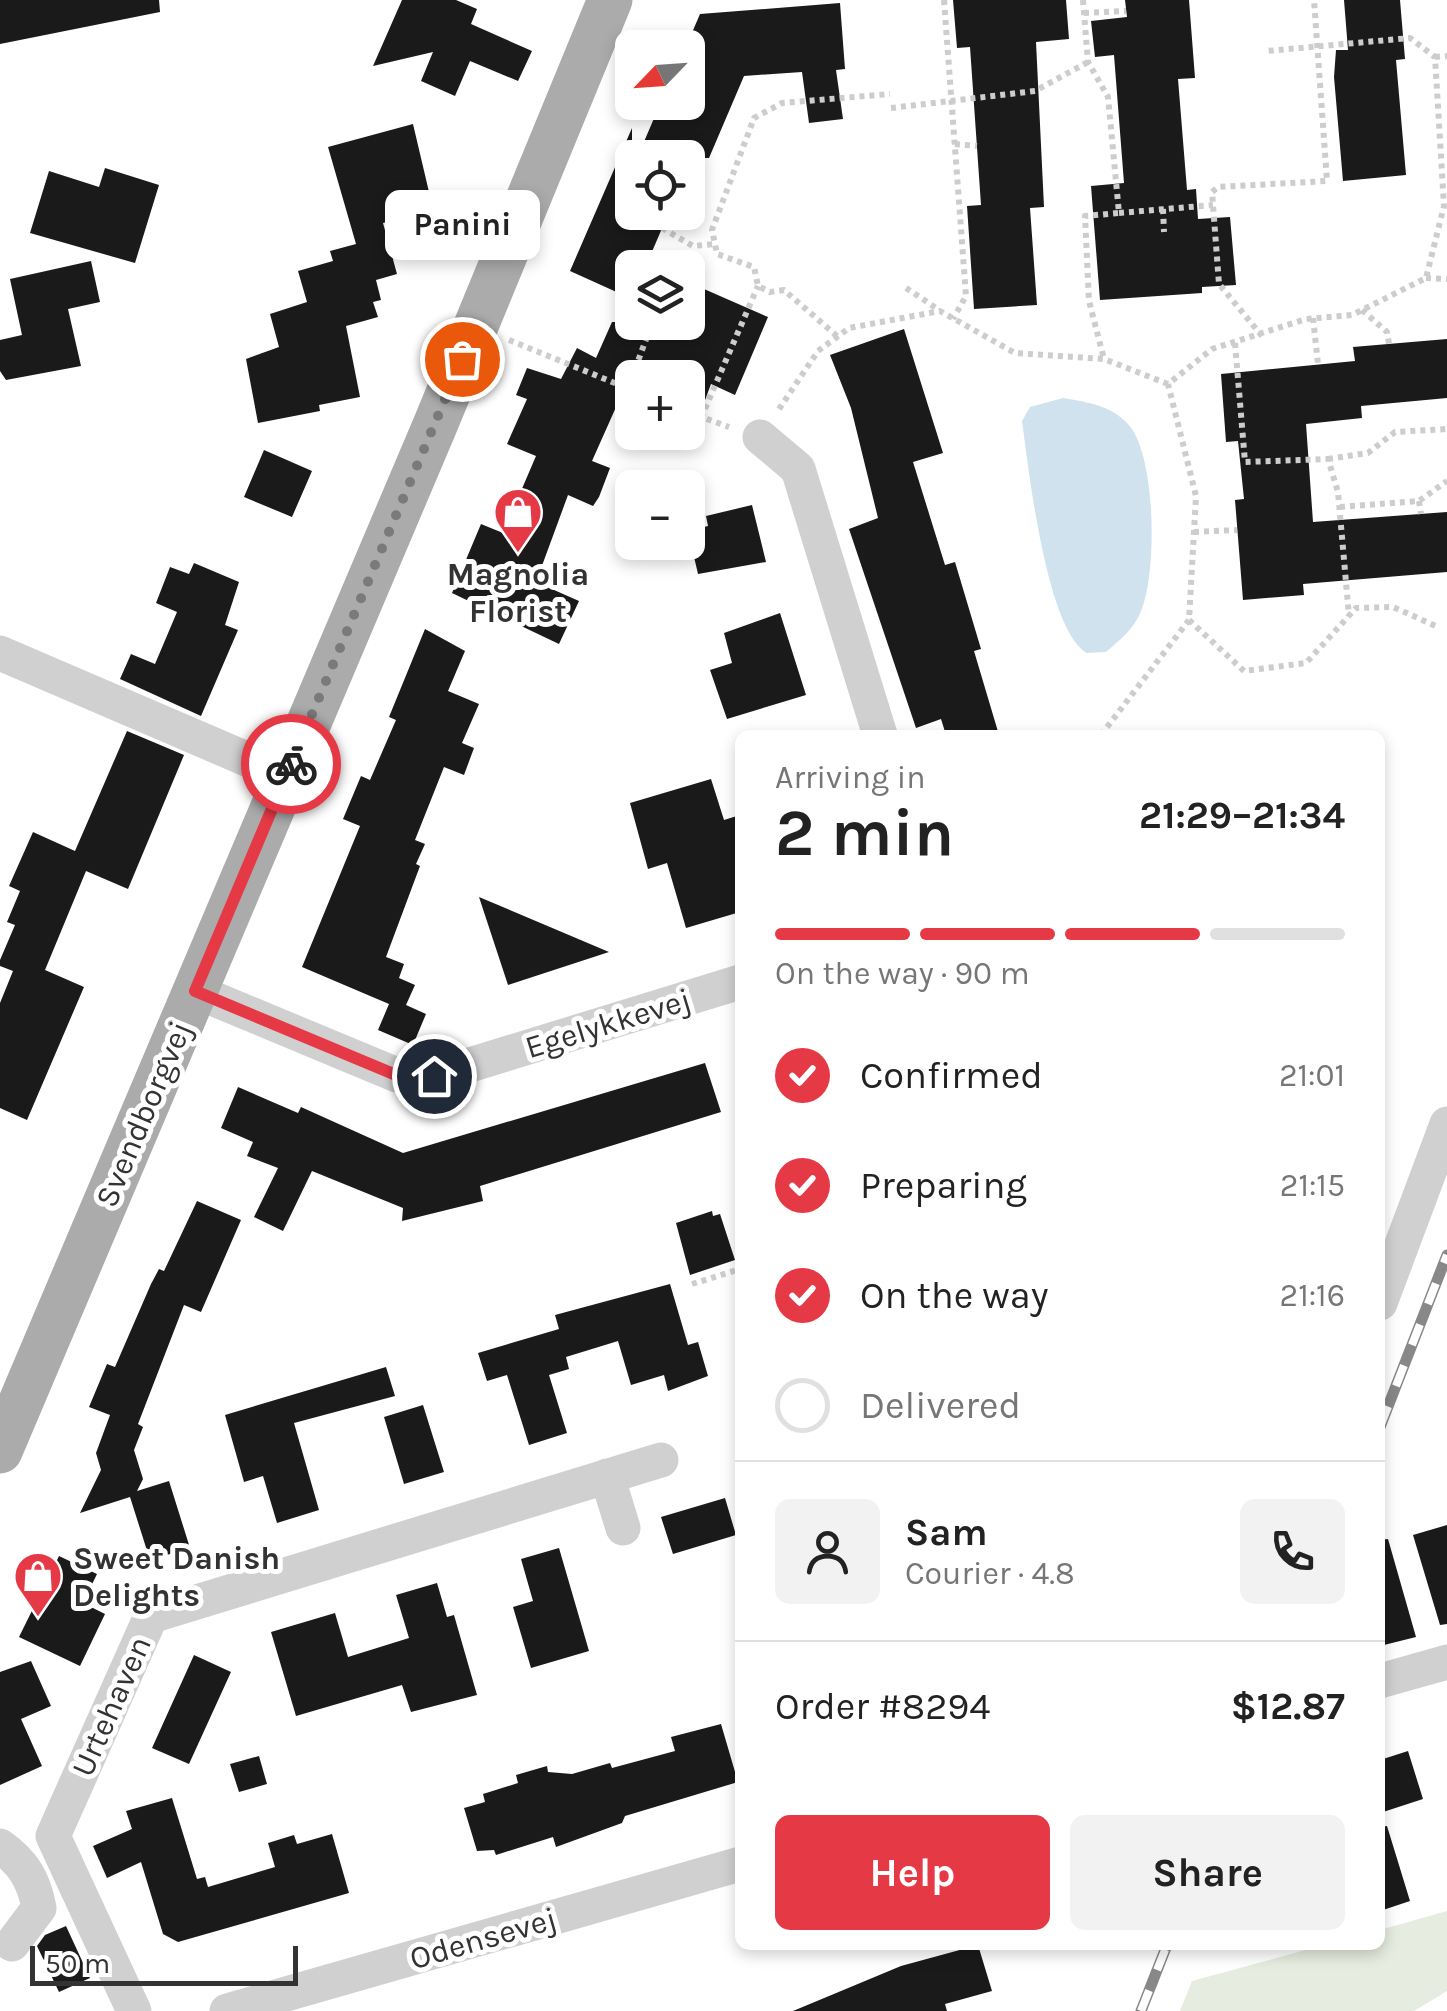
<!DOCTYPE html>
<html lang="en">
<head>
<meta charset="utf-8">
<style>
  body { margin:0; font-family:Karla,sans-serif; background:#f2f2f2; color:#222; height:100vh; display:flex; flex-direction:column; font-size:38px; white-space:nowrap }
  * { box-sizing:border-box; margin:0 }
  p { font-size:32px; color:#767676 }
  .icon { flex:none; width:55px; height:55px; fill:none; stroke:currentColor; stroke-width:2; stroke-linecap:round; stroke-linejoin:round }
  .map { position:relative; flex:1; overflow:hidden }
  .drawer { position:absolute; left:735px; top:730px; width:650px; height:1220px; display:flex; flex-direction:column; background:#fff; border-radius:15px; box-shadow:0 5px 15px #0003 }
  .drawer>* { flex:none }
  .needle { width:65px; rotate:245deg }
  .tools { position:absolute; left:615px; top:30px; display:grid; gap:20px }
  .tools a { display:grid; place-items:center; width:90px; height:90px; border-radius:15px; background:#fff; box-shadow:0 5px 15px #0003; font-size:50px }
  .scale { position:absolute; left:30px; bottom:25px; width:268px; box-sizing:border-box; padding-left:10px; border:5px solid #333; border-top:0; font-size:28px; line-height:35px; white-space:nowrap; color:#333; -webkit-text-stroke:8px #fff; paint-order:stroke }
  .pin { position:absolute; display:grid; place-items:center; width:85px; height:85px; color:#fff; margin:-42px; border:5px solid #fff; border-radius:50%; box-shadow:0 2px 10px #0007 }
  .courier { position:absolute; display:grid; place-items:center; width:100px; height:100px; margin:-50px; border:8px solid #e63946; border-radius:50%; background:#fff; color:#222; box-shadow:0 2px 12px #0007 }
  .bubble { position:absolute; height:70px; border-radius:15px; background:#fff; box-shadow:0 5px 15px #0003; font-size:32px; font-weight:700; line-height:70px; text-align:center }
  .headline em { font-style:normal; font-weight:700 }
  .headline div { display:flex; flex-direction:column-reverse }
  .headline { display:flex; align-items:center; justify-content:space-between; height:170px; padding:0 40px }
  h1 { font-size:65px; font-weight:700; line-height:75px }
  .bar { display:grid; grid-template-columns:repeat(4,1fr); gap:15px 10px; align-content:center; height:120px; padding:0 40px }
  .bar i { height:12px; border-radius:8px; background:#e0e0e0 }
  .bar .selected { background:#e63946 }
  .bar p { grid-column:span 4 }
  .line { display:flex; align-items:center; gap:25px; padding:0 40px; border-top:2px solid #e0e0e0 }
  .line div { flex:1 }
  .round { display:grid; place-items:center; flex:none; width:105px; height:105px; border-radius:15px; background:#f2f2f2 }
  ol { padding:0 40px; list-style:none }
  li { display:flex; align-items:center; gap:30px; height:110px }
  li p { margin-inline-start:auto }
  li .icon { padding:10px; border-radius:50%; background:#e63946; color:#fff; stroke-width:4 }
  li:last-child { color:#767676 }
  li i { width:55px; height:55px; border:5px solid #e0e0e0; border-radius:50% }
  .action { display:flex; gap:20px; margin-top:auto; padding:20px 40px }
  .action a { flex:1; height:115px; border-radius:15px; background:#e63946; color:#fff; font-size:40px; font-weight:700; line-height:115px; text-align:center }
  .action a+a { background:#f2f2f2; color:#222 }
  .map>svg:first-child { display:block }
</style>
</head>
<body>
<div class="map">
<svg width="1447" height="2011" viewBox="0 0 1447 2011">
  <rect width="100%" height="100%" fill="#fff"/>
  <path fill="#e6ecdf" d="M 1447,1911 L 1447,1991 L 1414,2011 L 1180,2011 L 1192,1981 L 1324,1945 L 1380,1945 L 1380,1930 Z"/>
  <path fill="#cfe2ee" d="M 1063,398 C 1086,402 1110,405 1127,423 C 1157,453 1157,574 1141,611 C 1134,629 1120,640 1106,652 L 1087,653 C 1046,629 1029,470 1022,421 L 1030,407 Z"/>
  <path fill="#1a1a1a" d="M 0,0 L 159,0 L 160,12 L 0,44 Z
    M 402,0 L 456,0 L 477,9 L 471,24 L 532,51 L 518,81 L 470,61 L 455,96 L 421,81 L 433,52 L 373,66 Z
    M 953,0 L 1066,0 L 1069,39 L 1036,42 L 1044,207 L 1030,208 L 1037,305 L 974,309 L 967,206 L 981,205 L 970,47 L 957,48 Z
    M 1125,0 L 1189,0 L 1195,78 L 1178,79 L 1187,190 L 1196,189 L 1198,219 L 1230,217 L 1236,285 L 1202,287 L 1202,293 L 1100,300 L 1091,186 L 1124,183 L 1114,55 L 1095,57 L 1091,21 L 1127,17 Z
    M 1344,0 L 1400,0 L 1405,59 L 1396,60 L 1406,175 L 1343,181 L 1334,77 L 1336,50 L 1348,50 Z
    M 840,3 L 845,69 L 836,70 L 843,119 L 809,123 L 802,72 L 744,76 L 709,158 L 637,158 L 661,102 L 688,102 L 688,42 L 700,14 Z
    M 413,124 L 433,209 L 383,223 L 397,274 L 376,280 L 381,300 L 373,302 L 378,317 L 346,326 L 360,397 L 319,405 L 320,411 L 258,423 L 246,359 L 279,347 L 270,314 L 307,302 L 298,271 L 333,261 L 330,251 L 356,244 L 328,147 Z
    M 632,128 L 632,212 L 669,212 L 645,268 L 632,268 L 632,299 L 570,271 Z
    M 105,168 L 159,185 L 135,263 L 30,233 L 49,171 L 99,187 Z
    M 91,261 L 100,302 L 68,309 L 81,366 L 6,380 L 0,371 L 0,340 L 22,335 L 10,279 Z
    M 688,282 L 768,317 L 735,395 L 711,384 L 691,438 L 688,378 L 629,378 L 592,461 L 610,468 L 599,497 L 593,506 L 568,495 L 536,582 L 579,601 L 559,644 L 452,593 L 481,524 L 503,533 L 536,456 L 507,444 L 527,399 L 516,395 L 527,368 L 561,379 L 577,348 L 596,358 L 612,322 L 688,322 Z
    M 904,329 L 943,453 L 913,462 L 945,565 L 955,562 L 981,649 L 974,651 L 999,735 L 946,735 L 941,719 L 916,728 L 849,529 L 878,518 L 851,408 L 830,355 Z
    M 1447,339 L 1447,398 L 1361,406 L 1362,418 L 1306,424 L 1313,522 L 1447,512 L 1447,572 L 1303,584 L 1304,595 L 1243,600 L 1235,500 L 1244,499 L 1238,441 L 1226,442 L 1221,374 L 1355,361 L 1353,347 Z
    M 264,450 L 312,471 L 292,517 L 244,497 Z
    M 752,505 L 766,562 L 698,574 L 688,531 L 708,526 L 706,516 Z
    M 194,563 L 239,582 L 225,625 L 238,630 L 201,716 L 120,679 L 131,654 L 155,664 L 177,612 L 156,603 L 170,567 L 189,574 Z
    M 780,613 L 806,695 L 727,719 L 710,670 L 732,663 L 724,633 Z
    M 425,629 L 465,651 L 448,691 L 479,704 L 462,743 L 474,748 L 464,775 L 444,767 L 415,840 L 425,844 L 416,864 L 420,866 L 386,957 L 404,964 L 399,978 L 415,985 L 406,1005 L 426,1014 L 413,1045 L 378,1030 L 389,1004 L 302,967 L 360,826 L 343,819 L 361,776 L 370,780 L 396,720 L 389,717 Z
    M 127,731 L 184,755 L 128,889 L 86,871 L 45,970 L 84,987 L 27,1120 L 0,1108 L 0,1003 L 13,971 L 0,966 L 0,960 L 15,925 L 7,922 L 20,891 L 9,886 L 33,832 L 75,851 Z
    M 711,779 L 724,820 L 740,815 L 740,912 L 686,928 L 667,863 L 648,869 L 630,803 Z
    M 479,897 L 609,952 L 508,985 Z
    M 705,1063 L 721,1112 L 480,1186 L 483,1201 L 402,1221 L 403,1208 L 312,1171 L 283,1231 L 254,1217 L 278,1168 L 247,1156 L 253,1142 L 221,1128 L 238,1087 L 298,1113 L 301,1107 L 403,1153 Z
    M 197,1201 L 241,1220 L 201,1312 L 184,1305 L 138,1424 L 143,1427 L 134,1450 L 143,1479 L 137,1491 L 169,1481 L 190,1548 L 150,1560 L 130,1497 L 80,1513 L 101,1470 L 96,1453 L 110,1415 L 89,1407 L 107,1364 L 115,1367 L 151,1284 L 159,1269 L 164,1271 Z
    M 712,1211 L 713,1216 L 720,1214 L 735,1260 L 690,1275 L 676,1223 Z
    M 670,1284 L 688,1345 L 698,1342 L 708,1376 L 668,1391 L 664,1375 L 631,1385 L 618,1341 L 566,1357 L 569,1369 L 549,1375 L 567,1433 L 529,1445 L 507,1375 L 487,1381 L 478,1353 L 559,1329 L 555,1315 Z
    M 386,1367 L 395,1396 L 294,1423 L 319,1510 L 277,1523 L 263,1476 L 244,1482 L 225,1415 Z
    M 423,1405 L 444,1472 L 404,1484 L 384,1417 Z
    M 725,1498 L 736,1535 L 673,1554 L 661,1517 Z
    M 1447,1525 L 1447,1624 L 1440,1625 L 1413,1535 Z
    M 1388,1539 L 1416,1637 L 1380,1646 L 1380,1540 Z
    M 559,1548 L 589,1651 L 531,1668 L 513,1607 L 533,1601 L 521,1559 Z
    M 59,1556 L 97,1574 L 83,1603 L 105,1614 L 80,1666 L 19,1637 Z
    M 437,1583 L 447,1617 L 454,1615 L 477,1695 L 411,1712 L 402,1685 L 296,1716 L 271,1632 L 335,1613 L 348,1657 L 409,1638 L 396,1595 Z
    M 194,1655 L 231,1672 L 189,1764 L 152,1748 Z
    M 31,1661 L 51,1706 L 21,1719 L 42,1766 L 0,1785 L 0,1672 Z
    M 721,1724 L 738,1782 L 625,1816 L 622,1823 L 556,1847 L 553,1837 L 496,1855 L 494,1850 L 477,1851 L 464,1808 L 485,1802 L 483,1794 L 518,1783 L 516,1775 L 547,1766 L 548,1772 L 572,1774 L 610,1763 L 612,1768 L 675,1751 L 671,1737 Z
    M 1408,1751 L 1423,1799 L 1380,1813 L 1380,1760 Z
    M 259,1756 L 267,1784 L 239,1792 L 230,1764 Z
    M 172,1798 L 197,1879 L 205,1877 L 208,1887 L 275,1867 L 268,1843 L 294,1835 L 297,1844 L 332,1834 L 349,1893 L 178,1942 L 163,1934 L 141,1862 L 107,1878 L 93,1846 L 132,1829 L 126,1811 Z
    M 1387,1826 L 1410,1901 L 1380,1911 L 1380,1827 Z
    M 66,1926 L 90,1978 L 59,1992 L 37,1946 L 45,1935 Z
    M 978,1945 L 992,1991 L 945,2004 L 947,2011 L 793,2011 L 901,1966 Z"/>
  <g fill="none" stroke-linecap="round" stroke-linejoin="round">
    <path stroke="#cdcdcd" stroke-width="6" stroke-dasharray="5 5" stroke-linecap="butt" d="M 944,0 L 966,296 L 953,319
      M 1083,0 L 1088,62 L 1108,97 L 1119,213 L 1085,216 L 1089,301 L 1104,359
      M 1084,13 L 1126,11
      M 1435,57 L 1447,56
      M 891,108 L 1035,91 L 1088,62
      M 955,144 L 977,146
      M 1163,209 L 1164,232
      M 1119,213 L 1213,205
      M 662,228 L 693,246 L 715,244
      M 1426,278 L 1447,279
      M 906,288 L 939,310
      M 1362,310 L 1387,332 L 1389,344
      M 1313,318 L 1318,364
      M 837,336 L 784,290 L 770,292 L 758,286 L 754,267 L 717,254 L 712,230 L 754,118 L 782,103 L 890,94
      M 1262,336 L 1219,284 L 1212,192 L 1218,187 L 1327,181 L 1314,0
      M 509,340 L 632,390
      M 1235,343 L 1245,462 L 1328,459 L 1338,492 L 1349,616
      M 628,388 L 648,334
      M 779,409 L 818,351 L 849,328 L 940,311 L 1015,353 L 1104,359 L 1168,384
      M 688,412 L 729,427
      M 701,418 L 758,286
      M 1328,459 L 1368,453 L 1395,432 L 1447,429
      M 1419,501 L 1421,514
      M 1340,507 L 1419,501 L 1447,481
      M 1194,532 L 1237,530
      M 1189,620 L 1244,671 L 1306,663 L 1356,608 L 1393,607 L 1438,627
      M 1101,735 L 1189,620 L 1196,496 L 1168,384 L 1212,349 L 1306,319 L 1352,315 L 1426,278 L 1444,206 L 1435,57 L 1410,38 L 1267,51
      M 692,1284 L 740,1269"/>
    <path stroke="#d0d0d0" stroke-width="35" d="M 760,437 L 798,469 L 880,735
      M 0,653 L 286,776
      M 195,991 L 397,1075 L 434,1076 L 740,982
      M 1380,1303 L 1447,1124
      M 607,1476 L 623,1528
      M 1380,1681 L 1447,1662
      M 0,1846 C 23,1862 34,1880 39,1908 L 12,1944
      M 134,2011 L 53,1836 L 151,1616 L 661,1460
      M 227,2011 L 740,1864"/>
    <path stroke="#ababab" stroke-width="45" d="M 0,1451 L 436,423 L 610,0"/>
    <g stroke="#888" stroke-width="11">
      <path id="rail" d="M 1380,1427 L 1447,1255
        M 1141,2011 L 1167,1945"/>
    </g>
    <use href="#rail" stroke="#fff" stroke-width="8" stroke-dasharray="22" stroke-linecap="butt"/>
  </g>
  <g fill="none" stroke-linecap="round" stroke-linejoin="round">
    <path stroke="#7a7a7a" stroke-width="10" stroke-dasharray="0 18" d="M 291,764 L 462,359"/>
    <path stroke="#e63946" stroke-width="12" d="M 291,764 L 195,991 L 396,1075 L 434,1076"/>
  </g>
  <defs>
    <g id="shop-pin" transform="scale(2.5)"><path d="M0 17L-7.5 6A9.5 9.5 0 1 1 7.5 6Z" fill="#e63946" stroke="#fff"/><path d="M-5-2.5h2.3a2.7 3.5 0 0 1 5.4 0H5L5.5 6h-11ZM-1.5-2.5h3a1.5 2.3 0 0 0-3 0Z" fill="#fff"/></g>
  </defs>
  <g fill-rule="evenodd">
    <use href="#shop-pin" x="518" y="512"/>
    <use href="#shop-pin" x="38" y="1576"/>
  </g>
  <g text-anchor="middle" stroke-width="10" stroke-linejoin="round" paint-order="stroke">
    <g font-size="32" font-weight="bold" fill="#333" stroke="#fff">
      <text x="518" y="585">Magnolia<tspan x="518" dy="37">Florist</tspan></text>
      <text x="73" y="1569" text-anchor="start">Sweet Danish<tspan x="73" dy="37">Delights</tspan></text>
    </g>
    <g font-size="32" fill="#333" stroke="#fff">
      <text transform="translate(608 1023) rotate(-17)" y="11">Egelykkevej</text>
      <text transform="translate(143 1114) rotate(-67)" y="11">Svendborgvej</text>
      <text transform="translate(111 1706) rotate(-66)" y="11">Urtehaven</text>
      <text transform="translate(483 1938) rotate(-16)" y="11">Odensevej</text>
    </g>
  </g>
</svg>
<div class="tools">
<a><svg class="needle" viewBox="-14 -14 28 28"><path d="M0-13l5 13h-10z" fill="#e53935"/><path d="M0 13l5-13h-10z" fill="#767676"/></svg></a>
<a><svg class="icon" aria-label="locate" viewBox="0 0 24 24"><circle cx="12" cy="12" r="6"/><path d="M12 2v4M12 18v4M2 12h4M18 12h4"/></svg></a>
<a><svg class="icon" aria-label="layers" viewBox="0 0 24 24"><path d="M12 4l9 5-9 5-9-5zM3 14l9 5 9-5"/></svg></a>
<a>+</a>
<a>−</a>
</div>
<div class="scale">50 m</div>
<div class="pin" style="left:462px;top:359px;background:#ea580c"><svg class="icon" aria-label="bag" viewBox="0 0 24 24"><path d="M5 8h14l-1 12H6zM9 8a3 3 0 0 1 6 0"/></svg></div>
<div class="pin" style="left:434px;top:1076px;background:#1f2937"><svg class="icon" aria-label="home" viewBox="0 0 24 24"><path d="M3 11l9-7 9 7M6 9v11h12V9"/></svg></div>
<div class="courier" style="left:291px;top:764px"><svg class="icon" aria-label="bike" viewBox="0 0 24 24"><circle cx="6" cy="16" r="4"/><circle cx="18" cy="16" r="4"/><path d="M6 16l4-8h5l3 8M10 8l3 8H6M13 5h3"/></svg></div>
<div class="bubble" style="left:385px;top:190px;width:155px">Panini</div>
<section class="drawer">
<div class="headline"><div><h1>2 min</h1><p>Arriving in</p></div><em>21:29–21:34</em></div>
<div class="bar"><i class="selected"></i><i class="selected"></i><i class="selected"></i><i></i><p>On the way · 90 m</p></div>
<ol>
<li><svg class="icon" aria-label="check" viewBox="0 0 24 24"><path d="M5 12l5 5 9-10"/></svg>Confirmed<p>21:01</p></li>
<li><svg class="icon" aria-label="check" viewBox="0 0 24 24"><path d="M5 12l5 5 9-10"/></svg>Preparing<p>21:15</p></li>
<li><svg class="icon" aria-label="check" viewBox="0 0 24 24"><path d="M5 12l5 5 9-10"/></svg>On the way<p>21:16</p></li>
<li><i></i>Delivered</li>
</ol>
<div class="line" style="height:180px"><a class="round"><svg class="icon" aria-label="person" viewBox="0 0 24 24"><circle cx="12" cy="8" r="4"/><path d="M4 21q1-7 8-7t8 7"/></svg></a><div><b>Sam</b><p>Courier · 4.8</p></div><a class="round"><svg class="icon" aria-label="phone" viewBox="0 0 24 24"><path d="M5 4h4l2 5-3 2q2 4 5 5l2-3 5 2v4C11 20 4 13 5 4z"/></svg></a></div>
<div class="line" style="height:130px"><div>Order #8294</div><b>$12.87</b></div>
<div class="action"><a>Help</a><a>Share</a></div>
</section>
</div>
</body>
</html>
